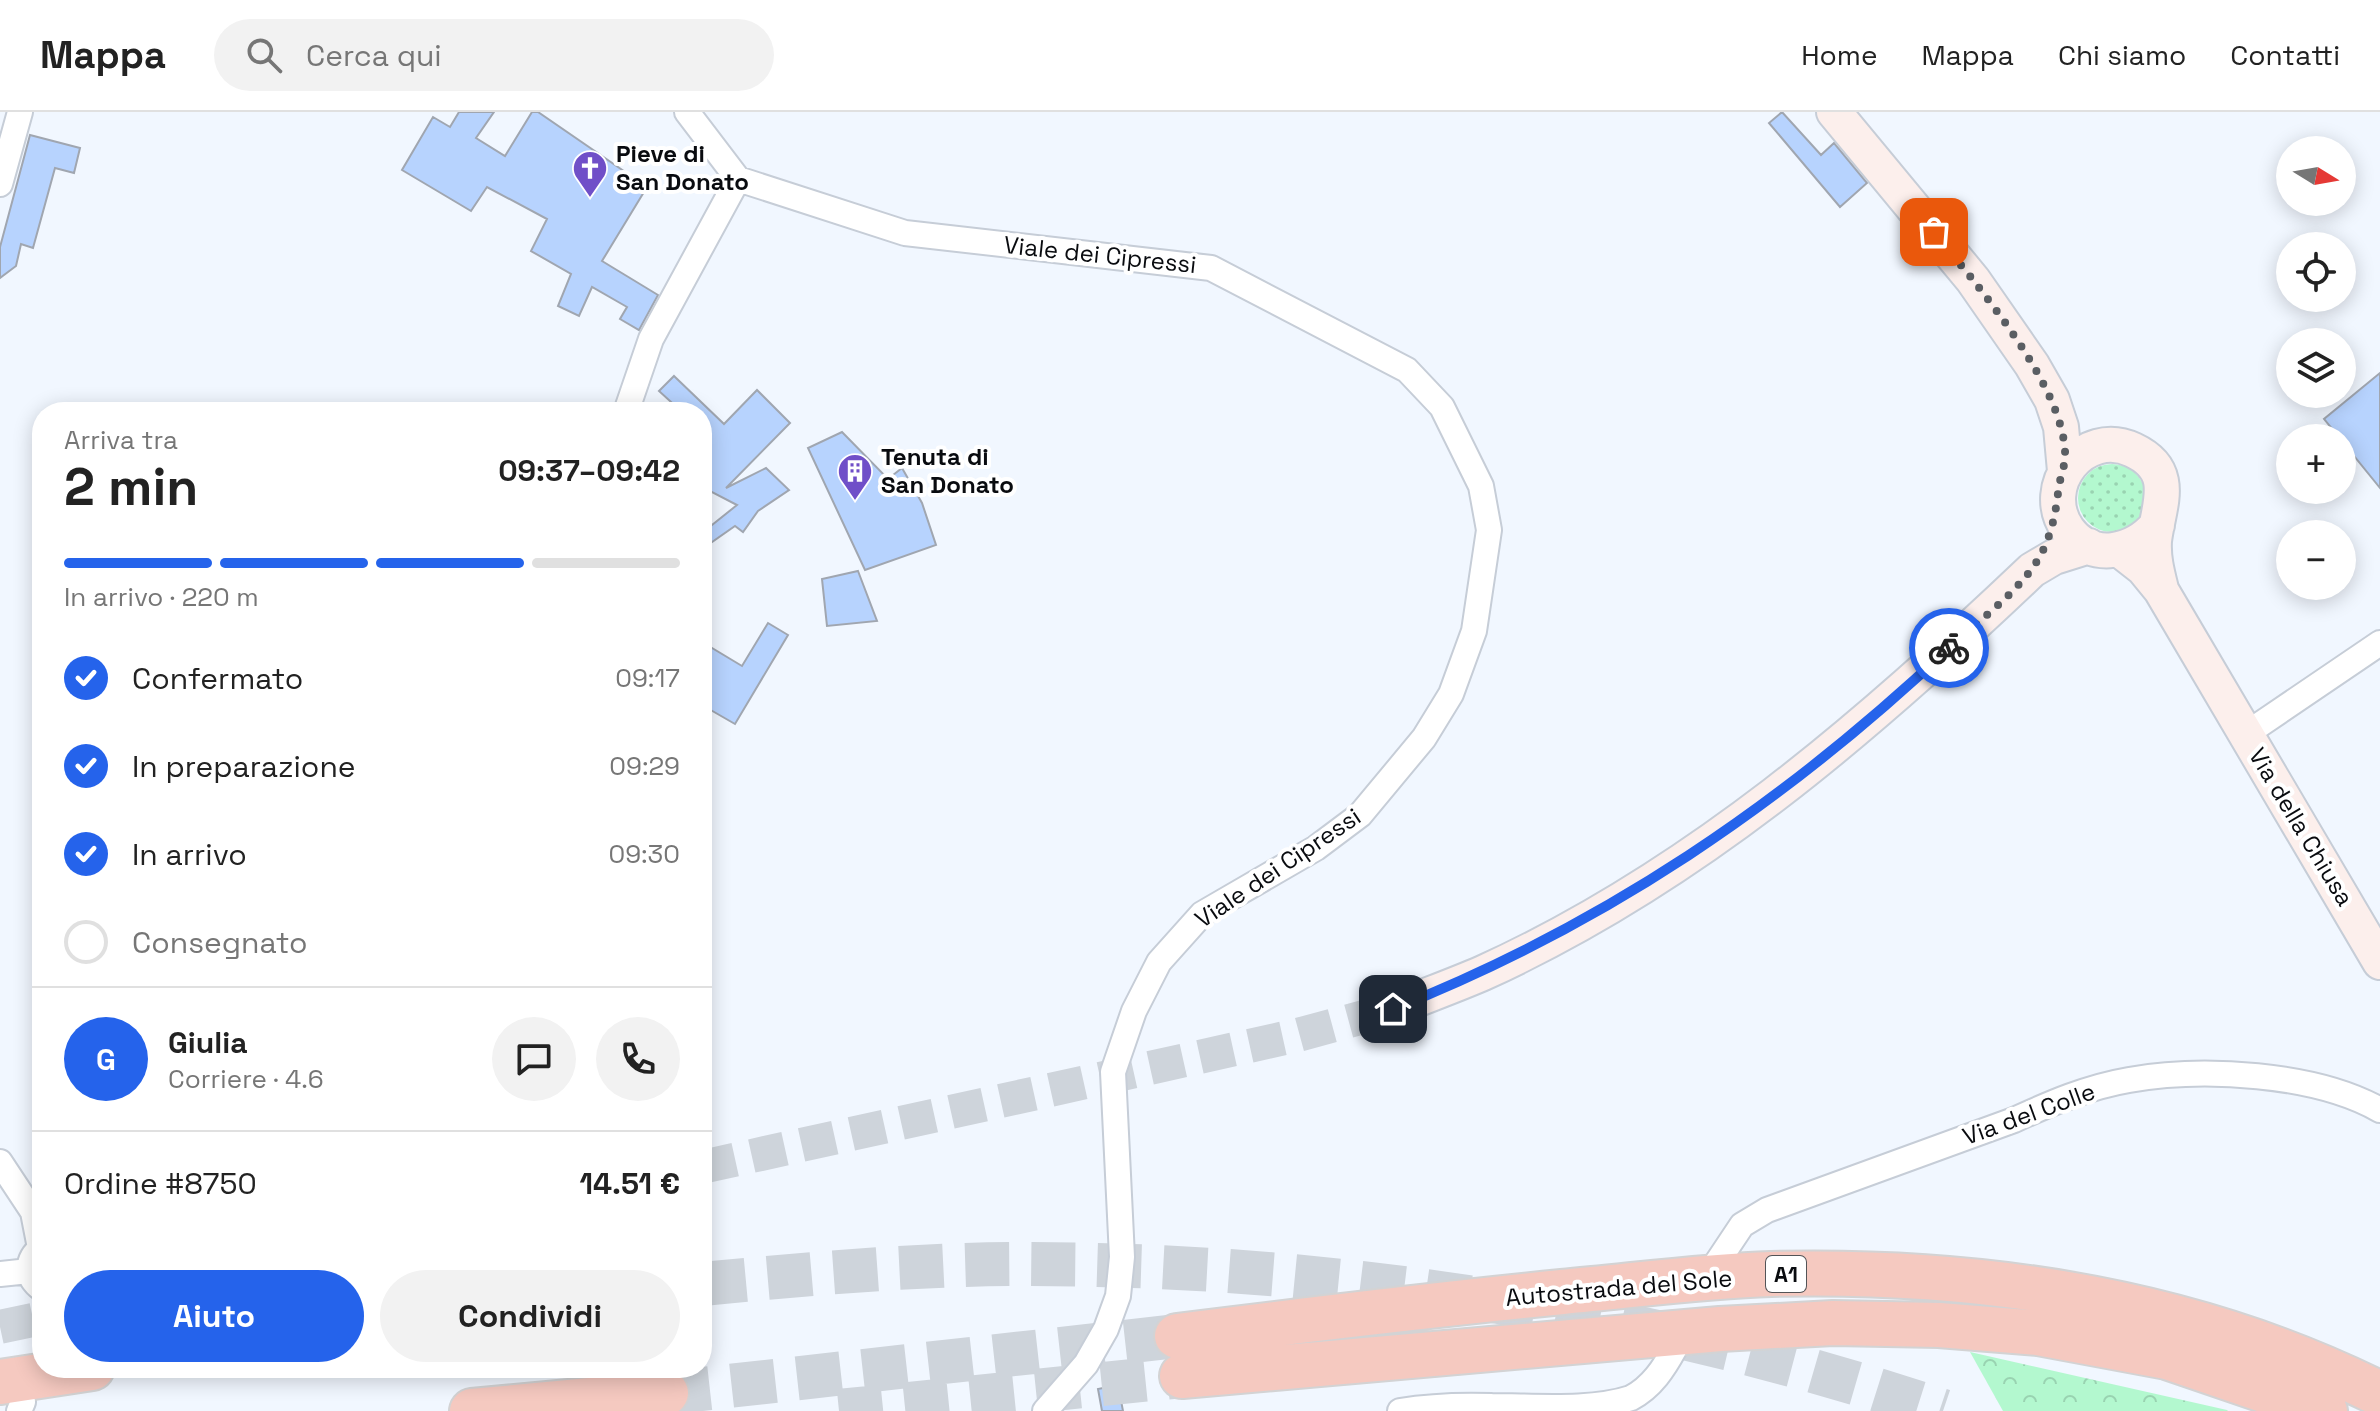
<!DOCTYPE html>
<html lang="it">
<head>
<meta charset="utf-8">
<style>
  body { margin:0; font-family:"Space Grotesk",sans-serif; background:#f2f2f2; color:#222; height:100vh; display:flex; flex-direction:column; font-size:30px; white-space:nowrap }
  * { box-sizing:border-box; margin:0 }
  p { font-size:26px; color:#767676 }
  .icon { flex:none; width:44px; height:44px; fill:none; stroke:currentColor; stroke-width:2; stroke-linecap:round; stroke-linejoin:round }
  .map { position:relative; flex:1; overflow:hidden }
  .details { position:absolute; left:32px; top:290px; width:680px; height:976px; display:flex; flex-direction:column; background:#fff; border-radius:32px; box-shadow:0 4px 20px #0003 }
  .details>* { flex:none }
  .needle { width:52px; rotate:101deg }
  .fabs { position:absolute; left:2276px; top:24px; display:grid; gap:16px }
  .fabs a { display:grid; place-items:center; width:80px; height:80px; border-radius:50%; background:#fff; box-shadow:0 4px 20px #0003; font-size:40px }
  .pin { position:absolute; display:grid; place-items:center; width:68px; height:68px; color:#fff; margin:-34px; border-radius:16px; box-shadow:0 4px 12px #0006 }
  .courier { position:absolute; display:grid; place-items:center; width:80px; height:80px; margin:-40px; border:6px solid #2563eb; border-radius:50%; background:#fff; color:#222; box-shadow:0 2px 10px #0007 }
  .head em { font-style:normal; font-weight:800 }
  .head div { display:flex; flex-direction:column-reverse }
  .head { display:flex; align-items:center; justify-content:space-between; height:136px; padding:0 32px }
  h1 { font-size:52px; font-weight:800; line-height:60px }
  .bar { display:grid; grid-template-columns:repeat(4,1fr); gap:12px 8px; align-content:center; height:96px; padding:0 32px }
  .bar i { height:10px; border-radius:6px; background:#e0e0e0 }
  .bar .on { background:#2563eb }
  .bar p { grid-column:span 4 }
  .line { display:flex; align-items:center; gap:20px; padding:0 32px; border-top:2px solid #e0e0e0 }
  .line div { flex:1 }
  .round { display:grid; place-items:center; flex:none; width:84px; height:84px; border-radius:42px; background:#f2f2f2 }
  ol { padding:0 32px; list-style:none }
  li { display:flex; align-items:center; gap:24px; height:88px }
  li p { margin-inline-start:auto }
  li .icon { padding:8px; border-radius:50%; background:#2563eb; color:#fff; stroke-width:4 }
  li:last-child { color:#767676 }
  li i { width:44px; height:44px; border:4px solid #e0e0e0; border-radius:50% }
  .cta { display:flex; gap:16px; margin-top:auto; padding:16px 32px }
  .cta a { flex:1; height:92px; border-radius:48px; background:#2563eb; color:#fff; font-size:32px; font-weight:800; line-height:92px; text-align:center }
  .cta a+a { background:#f2f2f2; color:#222 }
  header { display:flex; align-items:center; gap:48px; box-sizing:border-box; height:112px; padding:0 40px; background:#fff; border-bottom:2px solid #e0e0e0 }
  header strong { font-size:38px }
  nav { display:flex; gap:44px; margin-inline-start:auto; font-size:28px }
  .search { width:560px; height:72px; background:#f2f2f2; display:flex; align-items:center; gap:20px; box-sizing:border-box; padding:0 28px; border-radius:44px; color:#767676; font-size:30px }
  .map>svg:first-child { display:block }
</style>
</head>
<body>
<header>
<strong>Mappa</strong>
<div class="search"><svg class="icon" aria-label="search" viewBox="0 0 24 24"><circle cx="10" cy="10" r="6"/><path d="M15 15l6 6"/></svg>Cerca qui</div>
<nav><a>Home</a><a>Mappa</a><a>Chi siamo</a><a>Contatti</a></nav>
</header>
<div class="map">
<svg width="2380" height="1299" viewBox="0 0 2380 1299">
  <defs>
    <pattern id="grass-dots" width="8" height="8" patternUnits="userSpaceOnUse" patternTransform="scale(2)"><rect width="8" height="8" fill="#b3f8cf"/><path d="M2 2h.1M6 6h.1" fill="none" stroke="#99d3b1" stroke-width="1.8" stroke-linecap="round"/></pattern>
    <pattern id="forest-crowns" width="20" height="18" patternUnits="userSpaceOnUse" patternTransform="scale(2)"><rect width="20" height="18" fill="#b3f8cf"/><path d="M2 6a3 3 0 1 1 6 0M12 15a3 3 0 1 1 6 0" fill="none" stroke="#99d3b1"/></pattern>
  </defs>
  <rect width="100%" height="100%" fill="#f1f7ff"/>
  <path fill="url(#grass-dots)" d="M2078 386a34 34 0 1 1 68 0a34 34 0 1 1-68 0Z"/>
  <path fill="url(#forest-crowns)" d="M 1970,1240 L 2227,1298 L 2228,1299 L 2003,1299 Z"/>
  <path fill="#b7d3fe" stroke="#a0a6b0" stroke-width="2" d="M 459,0 L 494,0 L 476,26 L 505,44 L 532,0 L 538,0 L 647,75 L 602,149 L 658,183 L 639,218 L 620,207 L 627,195 L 592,175 L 579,204 L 558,194 L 571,162 L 531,139 L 547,107 L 487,75 L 471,99 L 402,58 L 433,5 L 450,15 Z
    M 1782,0 L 1821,43 L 1834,31 L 1867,71 L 1840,95 L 1769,11 Z
    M 30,23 L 80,36 L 74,61 L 55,56 L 33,136 L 21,132 L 16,154 L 0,166 L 0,135 Z
    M 2380,261 L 2380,376 L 2324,307 Z
    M 674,264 L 724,312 L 757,278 L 790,311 L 726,376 L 766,356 L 789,378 L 758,399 L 743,420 L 735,414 L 702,437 L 702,421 L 737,393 L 702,375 L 702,300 L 682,300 L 659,279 Z
    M 842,320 L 888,367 L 902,356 L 922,391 L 936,433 L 865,458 L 808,336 Z
    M 858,459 L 877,509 L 827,514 L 822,467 Z
    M 768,511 L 788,523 L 735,612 L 702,593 L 702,530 L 742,554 Z
    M 1118,1273 L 1123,1299 L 1102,1299 L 1098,1277 Z"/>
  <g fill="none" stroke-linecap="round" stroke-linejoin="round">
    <path stroke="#ced4db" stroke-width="34" stroke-dasharray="34 17" stroke-linecap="butt" d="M 702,1055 L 1294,924 L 1393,897
      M 0,1215 L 42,1206"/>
    <path stroke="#ced4db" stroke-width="44" stroke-dasharray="44 22" stroke-linecap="butt" d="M 702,1172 C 809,1162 916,1152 1023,1152 C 1334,1152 1649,1200 1943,1299
      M 666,1281 L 1177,1224
      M 839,1299 L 1182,1264"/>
    <g stroke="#c6cdd7" stroke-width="28">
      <path id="minor" d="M 738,67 L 905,121 L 1211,156 L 1407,258 L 1442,295 L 1481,374 L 1489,418 L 1474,519 L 1451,582 L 1424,626 L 1360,703 L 1316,736 L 1202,802 L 1159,850 L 1134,899 L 1113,960 L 1122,1145 L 1118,1184 L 1106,1217 L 1086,1252 L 1045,1299
        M 0,72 L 20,0
        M 626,300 L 651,227 L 738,67 L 687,0
        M 2246,622 L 2380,531
        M 0,1050 L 33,1100 L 40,1136
        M 42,1135 C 26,1147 25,1165 42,1177
        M 1712,1158 L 1742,1113 L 1767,1098 L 2014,1008 C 2051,991 2088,975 2129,968 C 2202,955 2315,961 2380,998
        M 0,1162 L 29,1159
        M 19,1299 L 23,1290
        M 1400,1299 C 1430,1294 1462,1293 1492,1294 C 1535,1294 1592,1299 1631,1286 C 1652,1275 1664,1256 1675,1236"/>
    </g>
    <g stroke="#c6cdd7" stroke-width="38">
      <path id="secondary" d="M 1834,0 L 1973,168 L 2032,253 L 2052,288 L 2061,315 L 2065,359
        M 2157,413 C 2134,440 2092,451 2068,418 C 2037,374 2084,315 2133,338 C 2178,359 2158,394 2154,429 C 2153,446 2157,461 2161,477
        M 2120,438 L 2143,456 L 2161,478 L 2380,850
        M 1393,897 C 1422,885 1453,874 1483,861 C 1692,766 1867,615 2032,458 L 2054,445 L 2089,434"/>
    </g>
    <g stroke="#d3d3d4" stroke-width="48">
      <path id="motorway" d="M 1177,1224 C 1305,1208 1433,1193 1562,1180 C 1631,1174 1701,1164 1771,1162 C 1979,1157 2192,1188 2380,1282
        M 1182,1264 L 1720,1217 L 1833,1211 L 1939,1213 L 2038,1221 L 2167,1245 L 2325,1299
        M 0,1270 L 92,1256
        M 472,1299 L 666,1281"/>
    </g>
    <use href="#minor" stroke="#fff" stroke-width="24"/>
    <use href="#secondary" stroke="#fcefec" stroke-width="34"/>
    <use href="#motorway" stroke="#f5c9c0" stroke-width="44"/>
  </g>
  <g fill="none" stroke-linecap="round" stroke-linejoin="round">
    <path stroke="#5a5e63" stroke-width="8" stroke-dasharray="0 14.4" d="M 1934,120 C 1977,173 2061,270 2065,339 C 2066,355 2059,366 2058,381 C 2055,407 2049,433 2033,455 C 2012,485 1976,511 1949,536"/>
    <path stroke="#2563eb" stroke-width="10" d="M 1393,897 C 1605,813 1783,692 1949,536"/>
  </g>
  <defs>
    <g id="church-pin" transform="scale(1.8)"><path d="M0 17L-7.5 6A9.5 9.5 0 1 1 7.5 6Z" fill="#704fc8" stroke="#fff"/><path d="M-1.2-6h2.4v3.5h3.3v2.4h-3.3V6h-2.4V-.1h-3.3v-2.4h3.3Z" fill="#fff"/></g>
    <g id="building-pin" transform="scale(1.8)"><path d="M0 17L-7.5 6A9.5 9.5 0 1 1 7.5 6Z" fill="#704fc8" stroke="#fff"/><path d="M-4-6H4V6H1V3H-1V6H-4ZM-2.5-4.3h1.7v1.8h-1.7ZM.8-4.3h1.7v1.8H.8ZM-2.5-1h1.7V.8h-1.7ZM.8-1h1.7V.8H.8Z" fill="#fff"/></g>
  </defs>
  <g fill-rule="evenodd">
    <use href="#church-pin" x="590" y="56"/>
    <use href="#building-pin" x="855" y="359"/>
  </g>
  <g text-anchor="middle" stroke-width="8" stroke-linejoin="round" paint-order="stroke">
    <rect fill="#fff" stroke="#535457" stroke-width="2" x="1766" y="1144" width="40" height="36" rx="6"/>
    <g font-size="22" font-weight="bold" fill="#090b0f">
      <text x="1786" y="1170">A1</text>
    </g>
    <g font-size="24" font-weight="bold" fill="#090b0f" stroke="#fff" text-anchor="start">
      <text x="616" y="50">Pieve di<tspan x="616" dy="28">San Donato</tspan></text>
      <text x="881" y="353">Tenuta di<tspan x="881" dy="28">San Donato</tspan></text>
    </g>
    <g font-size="24" fill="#090b0f" stroke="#fff">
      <text transform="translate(1100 143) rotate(6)" y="8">Viale dei Cipressi</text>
      <text transform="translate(2301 715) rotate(59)" y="8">Via della Chiusa</text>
      <text transform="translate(1278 756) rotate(-34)" y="8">Viale dei Cipressi</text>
      <text transform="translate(2029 1002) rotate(-20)" y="8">Via del Colle</text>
      <text transform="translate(1619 1176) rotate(-5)" y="8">Autostrada del Sole</text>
    </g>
  </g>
</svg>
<div class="fabs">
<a><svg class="needle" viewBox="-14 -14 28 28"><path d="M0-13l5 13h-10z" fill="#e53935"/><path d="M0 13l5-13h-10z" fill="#767676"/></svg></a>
<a><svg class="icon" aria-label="locate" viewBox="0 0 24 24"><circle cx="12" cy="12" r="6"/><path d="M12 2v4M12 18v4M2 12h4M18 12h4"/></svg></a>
<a><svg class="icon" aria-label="layers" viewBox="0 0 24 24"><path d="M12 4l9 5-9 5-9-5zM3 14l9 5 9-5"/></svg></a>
<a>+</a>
<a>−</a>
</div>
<div class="pin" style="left:1934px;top:120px;background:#ea580c"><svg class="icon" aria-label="bag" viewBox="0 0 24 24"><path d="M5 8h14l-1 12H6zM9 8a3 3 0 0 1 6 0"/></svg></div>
<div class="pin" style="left:1393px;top:897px;background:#1f2937"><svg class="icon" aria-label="home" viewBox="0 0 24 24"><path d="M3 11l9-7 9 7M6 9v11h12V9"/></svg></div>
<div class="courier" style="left:1949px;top:536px"><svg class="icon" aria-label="bike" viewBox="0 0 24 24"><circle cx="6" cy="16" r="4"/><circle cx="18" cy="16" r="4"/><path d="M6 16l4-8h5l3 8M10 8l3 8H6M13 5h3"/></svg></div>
<section class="details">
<div class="head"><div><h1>2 min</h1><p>Arriva tra</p></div><em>09:37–09:42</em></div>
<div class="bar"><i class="on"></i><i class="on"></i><i class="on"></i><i></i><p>In arrivo · 220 m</p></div>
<ol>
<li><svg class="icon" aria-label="check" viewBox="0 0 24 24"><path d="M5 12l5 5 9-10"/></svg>Confermato<p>09:17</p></li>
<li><svg class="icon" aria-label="check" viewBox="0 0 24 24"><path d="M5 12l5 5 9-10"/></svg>In preparazione<p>09:29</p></li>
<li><svg class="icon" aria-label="check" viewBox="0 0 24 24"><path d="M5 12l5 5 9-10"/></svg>In arrivo<p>09:30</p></li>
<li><i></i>Consegnato</li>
</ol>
<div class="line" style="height:144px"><b class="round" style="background:#2563eb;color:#fff">G</b><div><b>Giulia</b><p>Corriere · 4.6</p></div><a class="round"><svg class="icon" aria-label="chat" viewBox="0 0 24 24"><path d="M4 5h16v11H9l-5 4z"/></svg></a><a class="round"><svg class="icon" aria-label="phone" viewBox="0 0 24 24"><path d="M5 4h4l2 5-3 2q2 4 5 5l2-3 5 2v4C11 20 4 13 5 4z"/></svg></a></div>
<div class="line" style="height:104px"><div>Ordine #8750</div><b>14.51 €</b></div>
<div class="cta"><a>Aiuto</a><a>Condividi</a></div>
</section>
</div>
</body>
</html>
